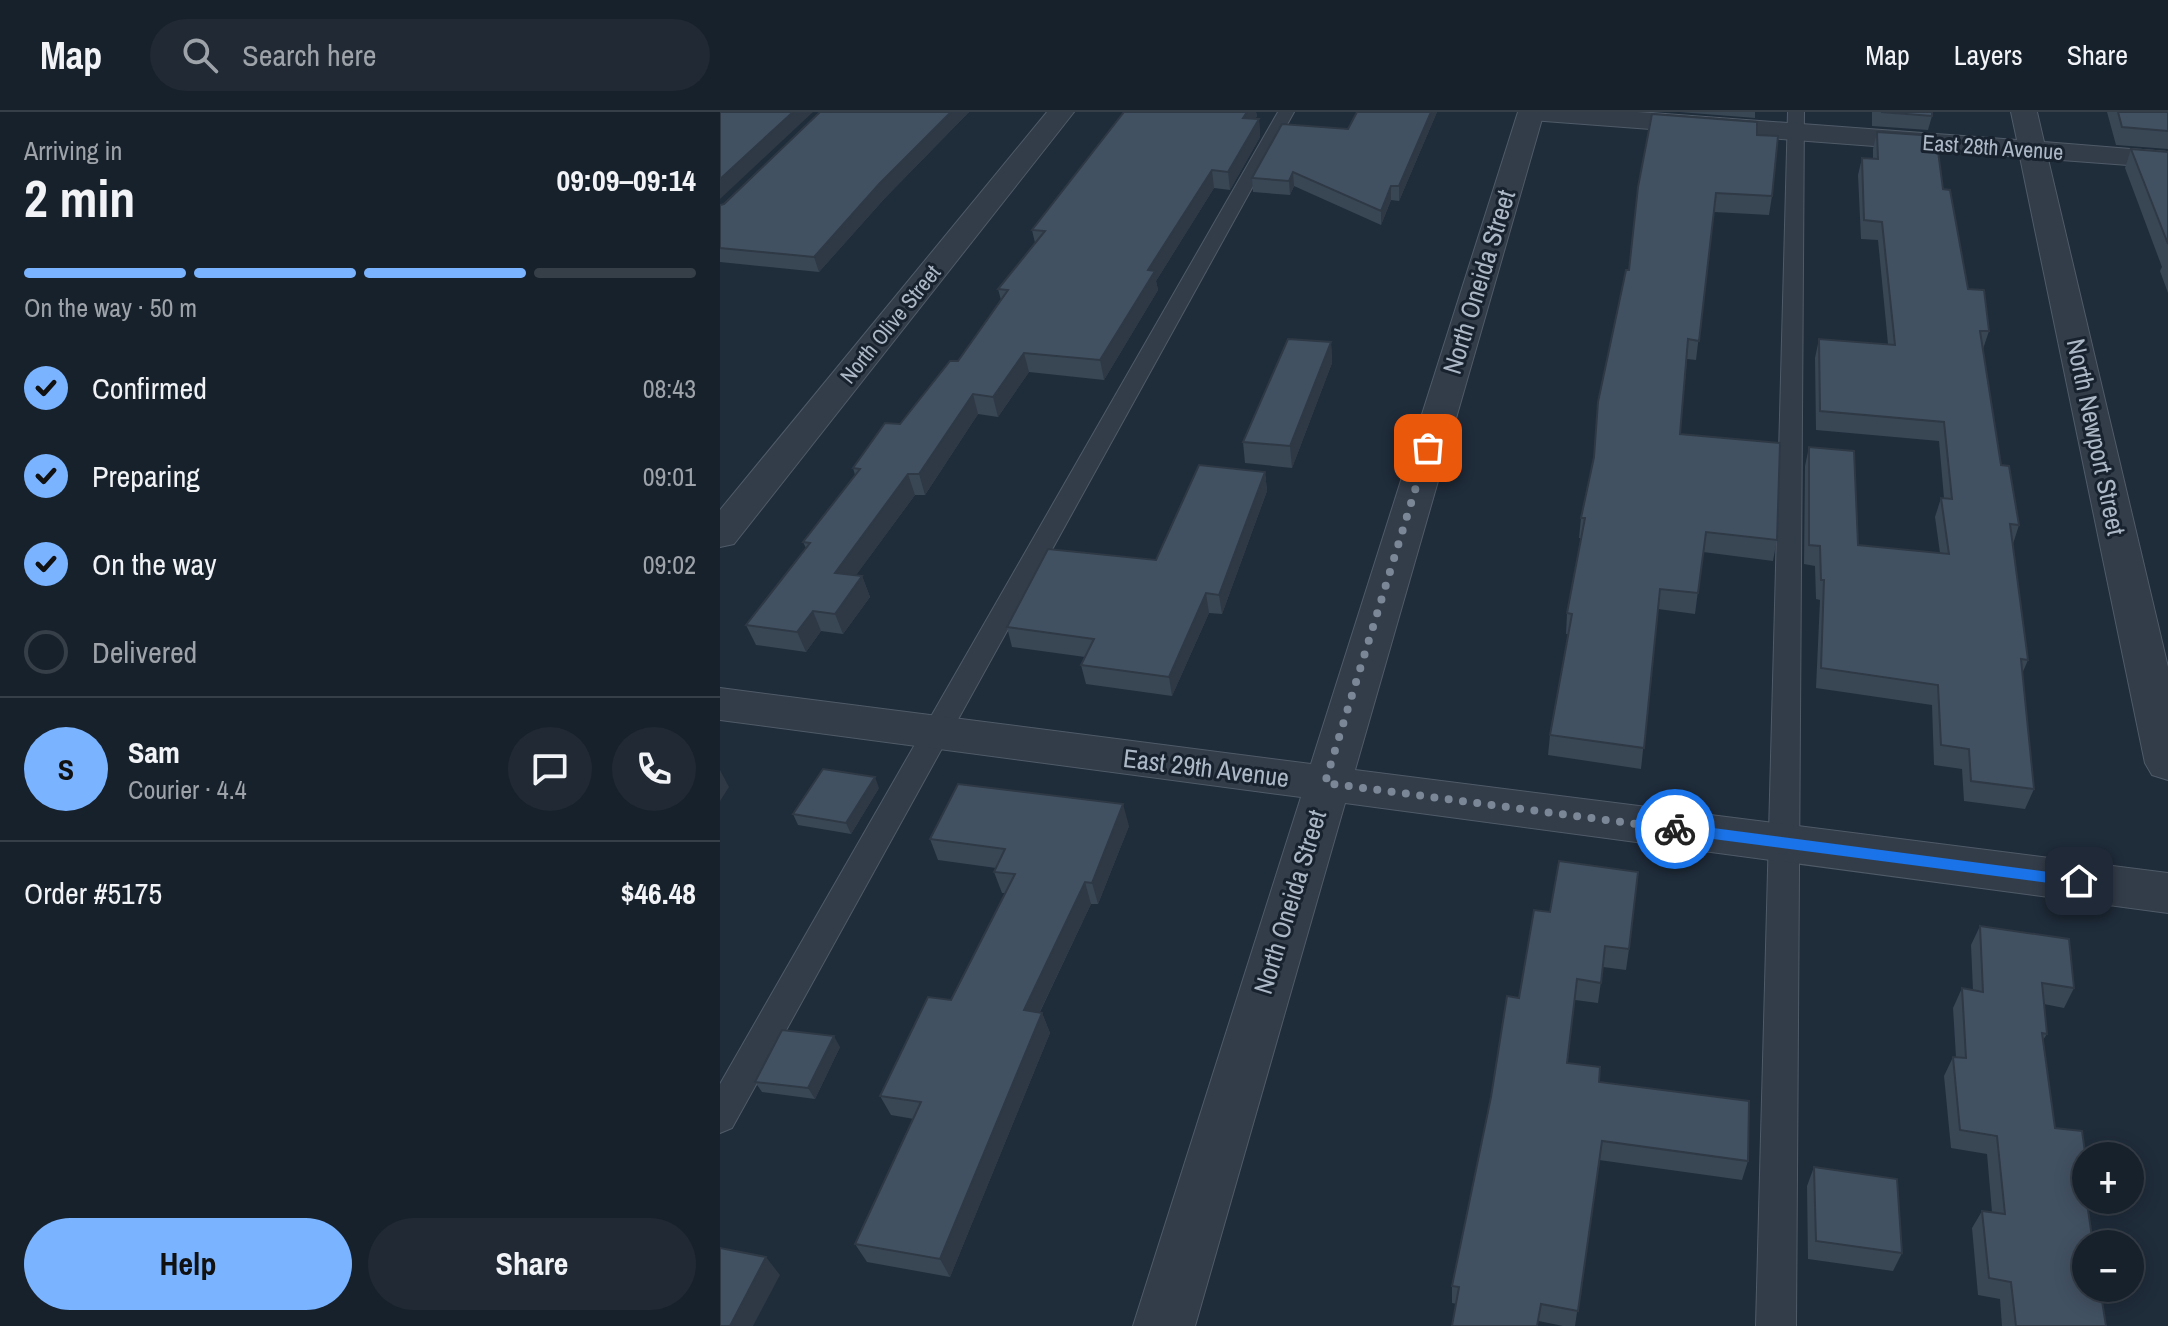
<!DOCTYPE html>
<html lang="en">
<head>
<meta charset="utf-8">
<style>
  body { margin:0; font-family:"Archivo Narrow",sans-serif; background:#202934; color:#f1f3f6; height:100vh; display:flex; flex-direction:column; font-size:30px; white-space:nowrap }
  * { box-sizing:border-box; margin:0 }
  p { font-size:26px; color:#9ea3a9 }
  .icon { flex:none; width:44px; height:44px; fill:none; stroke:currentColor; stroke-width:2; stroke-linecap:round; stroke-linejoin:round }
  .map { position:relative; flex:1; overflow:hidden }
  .drawer { display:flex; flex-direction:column; background:#17212c; width:720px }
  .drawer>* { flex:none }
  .buttons { position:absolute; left:1352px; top:1030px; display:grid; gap:16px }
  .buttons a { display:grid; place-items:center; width:72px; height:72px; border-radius:50%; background:#17212c; box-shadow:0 4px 20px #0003,0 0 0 2px #363e48; font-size:40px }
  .pin { position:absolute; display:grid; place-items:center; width:68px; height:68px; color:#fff; margin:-34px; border-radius:16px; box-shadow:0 4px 12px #0006 }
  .courier { position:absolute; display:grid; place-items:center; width:80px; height:80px; margin:-40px; border:6px solid #1a73e8; border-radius:50%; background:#fff; color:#222; box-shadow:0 2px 10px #0007 }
  .headline em { font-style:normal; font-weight:700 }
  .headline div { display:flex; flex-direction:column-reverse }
  .headline { display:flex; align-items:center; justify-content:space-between; height:136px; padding:0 24px }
  h1 { font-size:52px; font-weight:700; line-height:60px }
  .bar { display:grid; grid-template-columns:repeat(4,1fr); gap:12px 8px; align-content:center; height:96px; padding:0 24px }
  .bar i { height:10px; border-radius:6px; background:#363e48 }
  .bar .current { background:#7ab3ff }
  .bar p { grid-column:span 4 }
  .line { display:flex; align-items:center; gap:20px; padding:0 24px; border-top:2px solid #363e48 }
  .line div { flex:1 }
  .round { display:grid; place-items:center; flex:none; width:84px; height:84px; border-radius:42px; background:#202934 }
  ol { padding:0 24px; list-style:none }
  li { display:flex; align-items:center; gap:24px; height:88px }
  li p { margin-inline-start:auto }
  li .icon { padding:8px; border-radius:50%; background:#7ab3ff; color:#111; stroke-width:4 }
  li:last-child { color:#9ea3a9 }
  li i { width:44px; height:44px; border:4px solid #363e48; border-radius:50% }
  .cta { display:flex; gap:16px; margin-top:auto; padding:16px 24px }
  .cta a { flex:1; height:92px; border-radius:48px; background:#7ab3ff; color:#111; font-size:32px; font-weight:700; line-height:92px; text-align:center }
  .cta a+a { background:#202934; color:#f1f3f6 }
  header { display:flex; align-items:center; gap:48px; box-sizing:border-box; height:112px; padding:0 40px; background:#17212c; border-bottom:2px solid #363e48 }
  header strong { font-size:38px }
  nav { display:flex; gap:44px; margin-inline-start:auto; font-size:28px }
  .search { width:560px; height:72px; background:#202934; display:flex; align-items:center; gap:20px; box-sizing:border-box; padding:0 28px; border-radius:44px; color:#9ea3a9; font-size:30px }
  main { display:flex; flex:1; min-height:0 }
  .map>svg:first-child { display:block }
</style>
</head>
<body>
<header>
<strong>Map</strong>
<div class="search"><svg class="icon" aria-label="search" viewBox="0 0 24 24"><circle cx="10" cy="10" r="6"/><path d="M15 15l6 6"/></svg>Search here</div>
<nav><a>Map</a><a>Layers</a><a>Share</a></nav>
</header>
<main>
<section class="drawer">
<div class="headline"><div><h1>2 min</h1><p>Arriving in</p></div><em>09:09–09:14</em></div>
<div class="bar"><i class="current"></i><i class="current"></i><i class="current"></i><i></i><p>On the way · 50 m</p></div>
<ol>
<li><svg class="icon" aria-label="check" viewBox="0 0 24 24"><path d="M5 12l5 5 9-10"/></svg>Confirmed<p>08:43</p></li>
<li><svg class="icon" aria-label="check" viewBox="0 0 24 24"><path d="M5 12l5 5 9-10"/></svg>Preparing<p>09:01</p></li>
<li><svg class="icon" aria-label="check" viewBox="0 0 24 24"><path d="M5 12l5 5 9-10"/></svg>On the way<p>09:02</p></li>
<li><i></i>Delivered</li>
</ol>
<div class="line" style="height:144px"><b class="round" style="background:#7ab3ff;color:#111">S</b><div><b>Sam</b><p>Courier · 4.4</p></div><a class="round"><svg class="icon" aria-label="chat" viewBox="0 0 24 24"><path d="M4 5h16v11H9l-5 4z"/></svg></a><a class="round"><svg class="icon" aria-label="phone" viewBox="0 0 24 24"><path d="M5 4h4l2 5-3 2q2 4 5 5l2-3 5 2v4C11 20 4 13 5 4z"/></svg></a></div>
<div class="line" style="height:104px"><div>Order #5175</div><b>$46.48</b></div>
<div class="cta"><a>Help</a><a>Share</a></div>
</section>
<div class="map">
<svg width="1448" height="1214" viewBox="0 0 1448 1214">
  <rect width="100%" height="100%" fill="#1f2c3a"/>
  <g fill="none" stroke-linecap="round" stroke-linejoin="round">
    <g stroke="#505b68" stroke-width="2">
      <path id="service" d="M 558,0 L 574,0 L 12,1016 L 0,1021 L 0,972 Z
        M 1068,0 L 1084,0 L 1076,1214 L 1036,1214 Z"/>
    </g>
    <g stroke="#505b68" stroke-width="2">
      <path id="minor" d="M 327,0 L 354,0 L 14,432 L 0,435 L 0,398 Z
        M 798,0 L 918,0 L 1297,28 L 1291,0 L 1317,0 L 1324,30 L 1448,40 L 1448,56 L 1328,47 L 1448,555 L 1448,668 L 1432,663 L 1425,651 L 1300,45 L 811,8 L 802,6 Z"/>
    </g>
    <g stroke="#505b68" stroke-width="2">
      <path id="tertiary" d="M 798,0 L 824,0 L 635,658 L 1448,761 L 1448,801 L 625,691 L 475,1214 L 413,1214 L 581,685 L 0,608 L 0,576 L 591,652 Z"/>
    </g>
    <use href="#service" fill="#333d4a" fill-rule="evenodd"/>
    <use href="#minor" fill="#333d4a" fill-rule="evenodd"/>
    <use href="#tertiary" fill="#333d4a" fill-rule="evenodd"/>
  </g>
  <path fill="#394654" d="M 100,0 L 249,0 L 165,86 L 99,160 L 0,150 L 0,93 L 4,92 Z
    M 404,0 L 536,0 L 537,4 L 535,7 L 539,7 L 540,25 L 510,78 L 494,76 L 436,169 L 438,178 L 384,268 L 309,260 L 278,305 L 258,302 L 205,383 L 195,383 L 136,463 L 142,464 L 150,485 L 123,522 L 101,519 L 86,540 L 36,533 L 26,513 L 86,436 L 83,430 L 135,363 L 133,356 L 180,312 L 238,249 L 281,188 L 278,177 L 315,131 L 312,118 Z
    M 637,0 L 717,0 L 679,89 L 671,88 L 661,113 L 574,74 L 570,83 L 533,80 L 532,66 L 628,17 Z
    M 959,0 L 1035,0 L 1035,6 Z
    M 1152,0 L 1212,0 L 1212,4 L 1208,18 L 1152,14 Z
    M 1387,0 L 1448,0 L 1448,37 L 1396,33 Z
    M 1157,20 L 1223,77 L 1248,177 L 1269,219 L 1263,237 L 1281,353 L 1299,413 L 1293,432 L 1308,548 L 1302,562 L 1314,677 L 1305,697 L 1244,689 L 1242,657 L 1214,653 L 1212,593 L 1096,576 L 1100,488 L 1096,487 L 1095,454 L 1084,452 L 1085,354 L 1089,335 L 1138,433 L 1220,441 L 1215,405 L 1221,386 L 1224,386 L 1219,329 L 1096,318 L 1095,246 L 1099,227 L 1168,232 L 1158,128 L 1141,127 L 1138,63 L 1142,46 L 1153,47 L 1153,37 Z
    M 1037,23 L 1052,84 L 1049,103 L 994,100 L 976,248 L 967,247 L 960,322 L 1057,428 L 1053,449 L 983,440 L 975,502 L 938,497 L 921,657 L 828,643 L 830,623 L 848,522 L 846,522 L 847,501 L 861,426 L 859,426 L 861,406 L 874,345 L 909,158 Z
    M 1411,37 L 1448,40 L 1448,181 L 1440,159 L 1442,155 L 1405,56 Z
    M 611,230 L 612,251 L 572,356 L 525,351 L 523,330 Z
    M 545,360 L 547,379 L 502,502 L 489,501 L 452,584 L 366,572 L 361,553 L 365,545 L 292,535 L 287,515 L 436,448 Z
    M 159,676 L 131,722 L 78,713 L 73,702 Z
    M 409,714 L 378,792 L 371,792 L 320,900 L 322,901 L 330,921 L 230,1165 L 147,1150 L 135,1132 L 194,1007 L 171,1003 L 160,984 L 231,888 L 285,781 L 282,781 L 274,760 L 276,756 L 218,748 L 210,727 Z
    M 814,798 L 909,837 L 906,858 L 883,855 L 878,891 L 855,888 L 847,951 L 879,970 L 1028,1049 L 1022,1068 L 879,1048 L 855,1214 L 843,1214 L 732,1191 L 732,1174 L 799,886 Z
    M 1260,814 L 1354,876 L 1344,896 L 1324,892 L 1327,922 L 1323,928 L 1335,1016 L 1366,1047 L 1366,1088 L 1386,1214 L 1282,1214 L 1280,1187 L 1258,1183 L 1252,1116 L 1262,1099 L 1272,1100 L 1267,1042 L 1231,1036 L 1224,964 L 1233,945 L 1236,945 L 1233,896 L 1242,876 L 1253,879 L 1251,833 Z
    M 120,935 L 95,987 L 42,980 L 35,970 Z
    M 1094,1055 L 1182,1141 L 1173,1159 L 1088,1147 L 1087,1074 Z"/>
  <path fill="#2e3945" d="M 73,0 L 93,0 L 0,87 L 0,67 Z
    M 231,0 L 249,0 L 165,86 L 99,160 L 94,145 L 160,71 Z
    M 527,0 L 536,0 L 537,4 L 525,24 L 523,6 Z
    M 711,0 L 717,0 L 679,89 L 679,74 Z
    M 539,7 L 540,25 L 510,78 L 508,60 Z
    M 492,58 L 494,76 L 436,169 L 438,178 L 384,268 L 380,248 L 428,158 Z
    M 573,60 L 574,74 L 570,83 L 569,69 Z
    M 671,74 L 671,88 L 661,113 L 661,99 Z
    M 611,230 L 612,251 L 572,356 L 570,334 Z
    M 304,241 L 309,260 L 278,305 L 273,285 Z
    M 253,282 L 258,302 L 205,383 L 199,362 Z
    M 545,360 L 547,379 L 502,502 L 499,483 Z
    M 188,362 L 195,383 L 123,481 L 115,461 Z
    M 142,464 L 150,485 L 123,522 L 115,502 Z
    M 486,481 L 489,501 L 452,584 L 449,565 Z
    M 93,499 L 101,519 L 86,540 L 77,520 Z
    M 0,658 L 9,675 L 0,689 Z
    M 155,665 L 159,676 L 131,722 L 126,711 Z
    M 403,692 L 409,714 L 378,792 L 372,771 Z
    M 365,770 L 371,792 L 311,918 L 304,898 Z
    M 322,901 L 330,921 L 230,1165 L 220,1147 Z
    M 114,924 L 120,935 L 95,987 L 88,976 Z
    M 46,1145 L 60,1163 L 33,1214 L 10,1214 Z"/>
  <path fill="#425162" stroke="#2e3945" stroke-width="2" d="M 0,0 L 73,0 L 0,67 Z
    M 100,0 L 231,0 L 160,71 L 94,145 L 0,136 L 0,93 L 4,92 Z
    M 404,0 L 527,0 L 523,6 L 539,7 L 508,60 L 492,58 L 428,158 L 435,159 L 380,248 L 304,241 L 273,285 L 253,282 L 199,362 L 188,362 L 115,461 L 142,464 L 115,502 L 93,499 L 77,520 L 26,513 L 90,431 L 83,430 L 140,357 L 133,356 L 165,311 L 180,312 L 230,249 L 238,249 L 288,178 L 278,177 L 325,119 L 312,118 Z
    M 637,0 L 711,0 L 679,74 L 671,74 L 661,99 L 573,60 L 569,69 L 532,66 L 562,12 L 628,17 Z
    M 1161,0 L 1212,0 L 1212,4 Z
    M 1398,0 L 1448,0 L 1448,19 L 1402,15 Z
    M 932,2 L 1037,10 L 1037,23 L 1058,24 L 1052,84 L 996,81 L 979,229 L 968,227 L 960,322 L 1060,331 L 1057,428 L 986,420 L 978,481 L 940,477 L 924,636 L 830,623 L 852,502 L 847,501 L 865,406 L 861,406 L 874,345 L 878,290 L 906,158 L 909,158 L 918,75 Z
    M 1157,20 L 1216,24 L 1223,77 L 1230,78 L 1248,177 L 1264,178 L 1269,219 L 1260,219 L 1281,353 L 1289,354 L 1299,413 L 1290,412 L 1308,548 L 1301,547 L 1314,677 L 1251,669 L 1249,637 L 1221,633 L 1218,573 L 1101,556 L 1104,468 L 1101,468 L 1100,434 L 1089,433 L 1089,335 L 1134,339 L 1138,433 L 1229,442 L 1221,386 L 1232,387 L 1224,310 L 1100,299 L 1099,227 L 1175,233 L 1162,110 L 1144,108 L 1142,46 L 1158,47 Z
    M 1411,37 L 1448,40 L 1448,132 Z
    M 568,227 L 611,230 L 570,334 L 523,330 Z
    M 479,353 L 545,360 L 499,483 L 486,481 L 449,565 L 361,553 L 374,527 L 287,515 L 328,437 L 436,448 Z
    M 103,657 L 155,665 L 126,711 L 73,702 Z
    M 238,672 L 403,692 L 372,771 L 365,770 L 304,898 L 322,901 L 220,1147 L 135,1132 L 201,990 L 160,984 L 208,885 L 231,888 L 295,762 L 274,760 L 285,737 L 210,727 Z
    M 839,749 L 918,760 L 909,837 L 885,834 L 881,871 L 857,867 L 847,951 L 880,955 L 879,970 L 1029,989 L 1028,1049 L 882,1029 L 858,1199 L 821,1192 L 817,1214 L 732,1214 L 739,1175 L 732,1174 L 771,985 L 787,884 L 799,886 L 814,798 L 830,800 Z
    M 1260,814 L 1349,827 L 1354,876 L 1322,871 L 1327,922 L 1322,921 L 1335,1016 L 1362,1019 L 1366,1047 L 1366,1077 L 1365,1077 L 1373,1132 L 1366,1132 L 1366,1176 L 1380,1176 L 1386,1214 L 1296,1214 L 1291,1170 L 1269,1166 L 1262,1099 L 1285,1102 L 1277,1024 L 1240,1018 L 1233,945 L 1246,946 L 1242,876 L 1263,880 Z
    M 62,918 L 114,924 L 88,976 L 35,970 Z
    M 1094,1055 L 1177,1067 L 1182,1141 L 1096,1129 Z
    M 0,1136 L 46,1145 L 10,1214 L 0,1214 Z"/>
  <path fill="#1a73e8" d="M 955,711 L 1359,764 L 1367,769 L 1359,775 L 955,722 L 948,717 Z"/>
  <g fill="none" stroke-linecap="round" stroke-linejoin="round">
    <path stroke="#7b8796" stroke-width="8" stroke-dasharray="0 14.4" d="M 708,336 L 605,671 L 955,717"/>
  </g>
  <g text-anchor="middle" stroke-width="6" stroke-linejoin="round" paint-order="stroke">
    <g font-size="22" fill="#adb8c7" stroke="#18222e">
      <text transform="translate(1273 35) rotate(4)" y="8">East 28th Avenue</text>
      <text transform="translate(170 212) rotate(-51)" y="8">North Olive Street</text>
    </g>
    <g font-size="26" fill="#adb8c7" stroke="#18222e">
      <text transform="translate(759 170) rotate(-73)" y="9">North Oneida Street</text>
      <text transform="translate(1376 325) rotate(78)" y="9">North Newport Street</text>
      <text transform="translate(486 656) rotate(7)" y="9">East 29th Avenue</text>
      <text transform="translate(570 790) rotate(-73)" y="9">North Oneida Street</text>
    </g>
  </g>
</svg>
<div class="buttons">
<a>+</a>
<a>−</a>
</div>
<div class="pin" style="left:708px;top:336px;background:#ea580c"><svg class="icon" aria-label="bag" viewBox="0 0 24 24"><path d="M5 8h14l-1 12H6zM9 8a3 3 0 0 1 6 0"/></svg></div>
<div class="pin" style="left:1359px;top:769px;background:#1f2937"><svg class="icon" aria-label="home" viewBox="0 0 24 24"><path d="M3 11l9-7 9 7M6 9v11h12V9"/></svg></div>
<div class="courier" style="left:955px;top:717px"><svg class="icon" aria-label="bike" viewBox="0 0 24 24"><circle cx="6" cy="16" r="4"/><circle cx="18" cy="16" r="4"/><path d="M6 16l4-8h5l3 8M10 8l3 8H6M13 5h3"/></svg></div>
</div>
</main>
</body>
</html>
